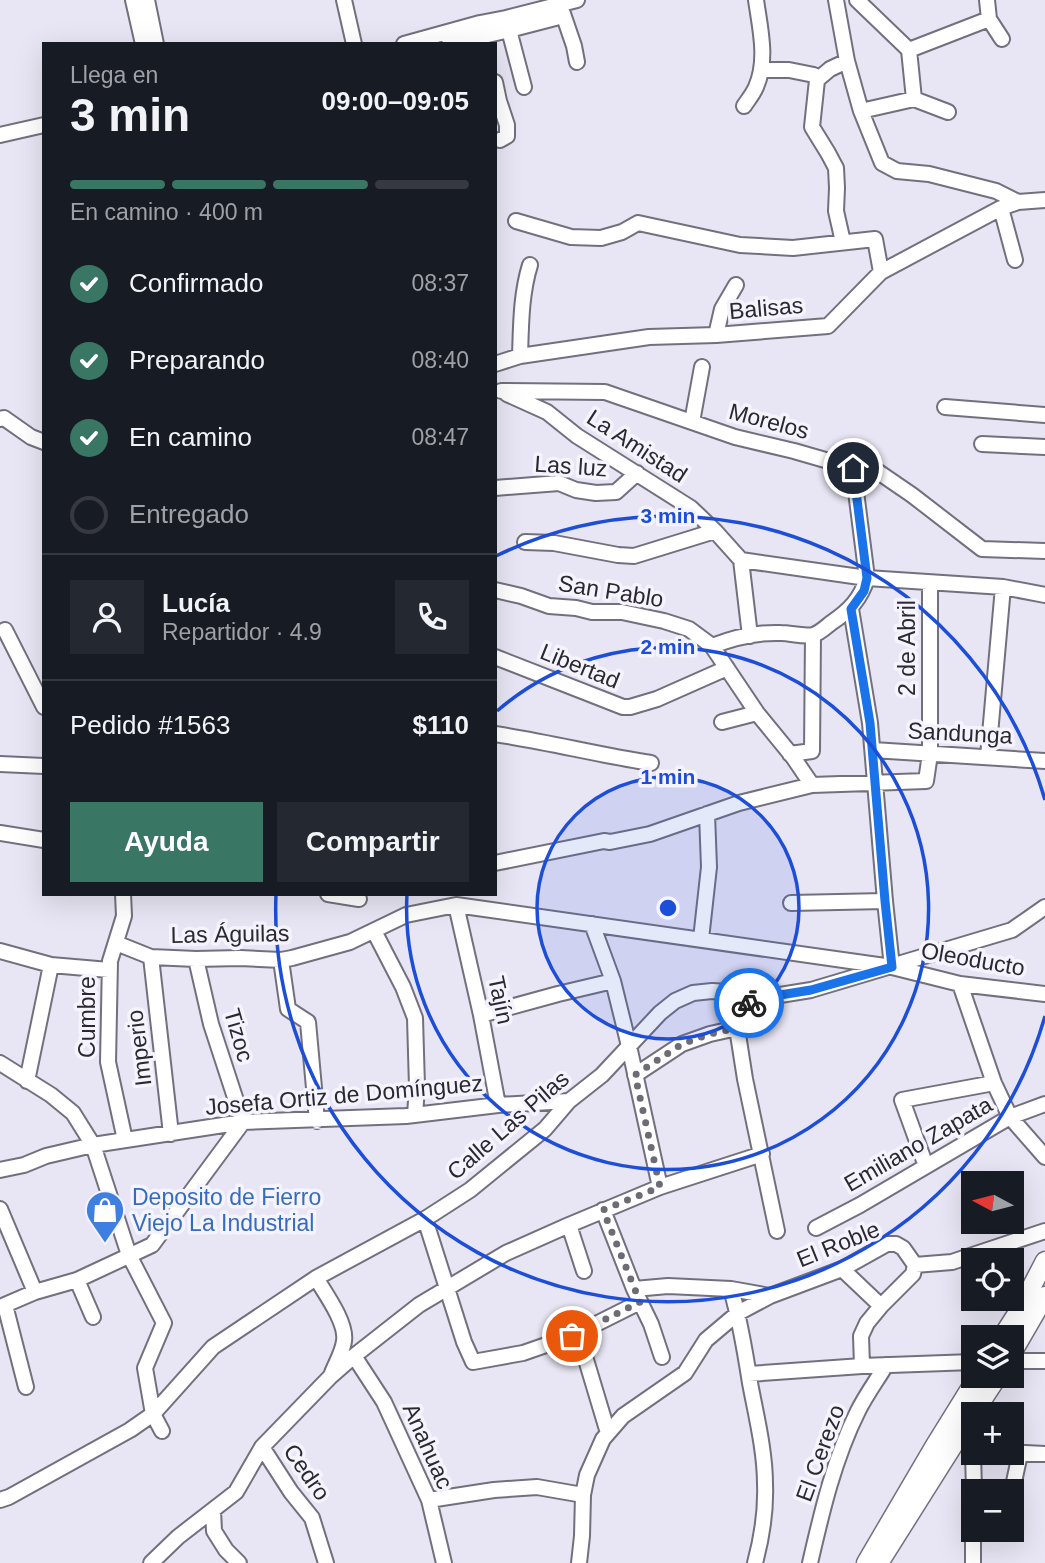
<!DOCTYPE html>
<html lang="es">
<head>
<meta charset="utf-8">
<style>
  body { margin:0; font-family:Helvetica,sans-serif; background:#242831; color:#f1f3f6; height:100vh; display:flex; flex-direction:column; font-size:26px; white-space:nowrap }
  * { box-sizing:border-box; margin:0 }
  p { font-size:23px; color:#9ea1a6 }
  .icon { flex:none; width:38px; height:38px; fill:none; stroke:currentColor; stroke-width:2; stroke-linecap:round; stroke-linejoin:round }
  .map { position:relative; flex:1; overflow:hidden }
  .details { position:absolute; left:42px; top:42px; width:455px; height:854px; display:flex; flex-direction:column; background:#171b24; border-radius:0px; box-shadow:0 7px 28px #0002 }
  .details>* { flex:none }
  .needle { width:46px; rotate:277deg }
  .tools { position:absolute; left:961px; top:1171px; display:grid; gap:14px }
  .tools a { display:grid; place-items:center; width:63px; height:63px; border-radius:0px; background:#171b24; box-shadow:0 7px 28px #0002; font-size:35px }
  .pin { position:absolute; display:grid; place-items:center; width:60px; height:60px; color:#fff; margin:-30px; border:4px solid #fff; border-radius:50%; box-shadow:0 2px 7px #0007 }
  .courier { position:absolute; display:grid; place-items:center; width:70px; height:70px; margin:-35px; border:5px solid #1a73e8; border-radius:50%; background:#fff; color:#222; box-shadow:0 2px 9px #0007 }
  .summary em { font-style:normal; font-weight:700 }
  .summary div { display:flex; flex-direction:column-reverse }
  .summary { display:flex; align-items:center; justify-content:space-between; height:119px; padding:0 28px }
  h1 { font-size:46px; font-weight:700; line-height:52px }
  .bar { display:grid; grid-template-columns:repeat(4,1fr); gap:10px 7px; align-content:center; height:84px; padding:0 28px }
  .bar i { height:9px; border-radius:5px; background:#363941 }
  .bar .current { background:#397663 }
  .bar p { grid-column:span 4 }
  .line { display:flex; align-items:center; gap:18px; padding:0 28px; border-top:2px solid #363941 }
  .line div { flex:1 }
  .round { display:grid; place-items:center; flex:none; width:74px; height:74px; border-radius:0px; background:#242831 }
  ol { padding:0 28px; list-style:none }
  li { display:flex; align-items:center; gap:21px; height:77px }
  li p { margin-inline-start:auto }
  li .icon { padding:7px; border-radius:50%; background:#397663; color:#fff; stroke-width:4 }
  li:last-child { color:#9ea1a6 }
  li i { width:38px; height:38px; border:4px solid #363941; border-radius:50% }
  .button { display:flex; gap:14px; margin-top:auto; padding:14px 28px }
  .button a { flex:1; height:80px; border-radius:0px; background:#397663; color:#fff; font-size:28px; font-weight:700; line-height:80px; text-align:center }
  .button a+a { background:#242831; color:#f1f3f6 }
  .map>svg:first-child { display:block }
</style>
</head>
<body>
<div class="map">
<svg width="1045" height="1563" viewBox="0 0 1045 1563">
  <rect width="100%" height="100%" fill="#e8e5f4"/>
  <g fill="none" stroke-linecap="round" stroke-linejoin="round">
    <g stroke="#73707d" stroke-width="18">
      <path id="minor" d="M 133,0 L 143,44
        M 147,0 L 156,44
        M 344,0 L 354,44
        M 836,0 L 847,61 L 861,111 L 882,163 L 897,171 L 929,174 L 996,191 L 1018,202
        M 857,0 L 909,50 L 989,19
        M 987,0 L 989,19
        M 561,8 L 574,46 L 577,62
        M 989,19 L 1002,39
        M 509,30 L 524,87
        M 404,44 L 480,23 L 506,18 L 577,0
        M 449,44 L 509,30 L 563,16
        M 909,50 L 914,99
        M 762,70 L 789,70 L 814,75 L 817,80
        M 495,82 L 499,101 L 507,125 L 507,136 L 500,140
        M 914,99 L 948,112
        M 744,106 C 748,100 753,94 756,87 C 768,60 760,28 756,0
        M 861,111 L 914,99
        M 0,135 L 44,125
        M 1001,208 L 1015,260
        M 516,221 L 571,237 L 601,238 L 622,232 L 638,223 L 740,245 L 793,248 L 875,239 L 881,272
        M 843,242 L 836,211 L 837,188 L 836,168 L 828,153 L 812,127 L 817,80 L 830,69 L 847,61
        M 716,335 L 722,309 L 736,285
        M 520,356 C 521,325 521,294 530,265
        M 495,364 L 520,356 L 649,337 L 716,335 L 828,326 L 881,272 L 1001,208 L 1018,202 L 1045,200
        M 501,391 L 605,392 L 735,437 L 794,451 L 853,468 L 874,469 L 912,495 L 982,549 L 1045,551
        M 507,394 L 547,412 L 577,436 L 691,508 L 715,531 L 741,560 L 750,636
        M 945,407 L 1045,415
        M 0,419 L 4,418 L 31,437 L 44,442
        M 692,422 L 702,367
        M 982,444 L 1045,447
        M 495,488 L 559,483 L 576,490 L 596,493 L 616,492 L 637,473
        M 525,542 L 554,543 L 618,555 L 634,556 L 715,531
        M 741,560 L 867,578 L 1003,587 L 1045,595
        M 495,590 L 521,596 L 549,606 L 576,608 L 592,612 L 622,612 L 664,621 L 689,629 L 712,646 L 757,713 L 793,757 L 812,785
        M 851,609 L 870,723 L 885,901 L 892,967
        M 5,630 L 44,707
        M 712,646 C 733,638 758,632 781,633 C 791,633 803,637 813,635 C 820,633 826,627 831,623 C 849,611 861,599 867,578 L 853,468
        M 495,657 L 623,707 L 630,707 L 657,699 L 727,668
        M 722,722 L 757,713
        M 495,734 C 548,742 599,755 651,763
        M 873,750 L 1045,761
        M 790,754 L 812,751 L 813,635
        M 988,757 L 1003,587
        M 0,764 L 44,766
        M 0,833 L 44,840
        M 495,863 L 604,841 L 610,842 L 650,834 L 739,803 L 812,785 L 926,781 L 930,754 L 930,583
        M 123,894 L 124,916 L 110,961 L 108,1062 L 125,1140
        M 328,894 L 359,899
        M 791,903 L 885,901
        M 456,905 L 481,1015 L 498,1105
        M 592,924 L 613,981 L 629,1046 L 660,1187
        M 374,931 L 403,987 L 415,1018 L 417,1087 L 415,1115
        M 701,939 L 709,867 L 707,814
        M 116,943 L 151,957 L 196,959 L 240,958 L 281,960 L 292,958 L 350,942 L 406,915 L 456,905 L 892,967 L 960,984 L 1045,994
        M 0,951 L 51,965 L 109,970
        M 151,957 L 171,1134
        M 196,959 L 211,1024 L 243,1122
        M 281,960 L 288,1009 L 308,1022 L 317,1121
        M 960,984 L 994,1083 L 1010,1117 L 1045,1157
        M 751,994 L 748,1010 L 740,1020 L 737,1028 L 745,1079 L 777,1231
        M 481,1015 L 558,994 L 613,981
        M 0,1063 L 51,1095 L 73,1113 L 93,1145 L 129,1255 L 164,1323 L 145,1368 L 153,1414 L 162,1431
        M 635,1075 L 682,1044 L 710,1034 L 737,1028
        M 27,1081 L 51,965
        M 926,1166 L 902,1100 L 994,1083
        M 0,1170 L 24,1165 L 46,1156 L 93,1145 L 243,1122 L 406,1116 L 498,1105 L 569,1101
        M 0,1209 L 35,1292
        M 603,1210 L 634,1289 L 651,1324 L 662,1357
        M 425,1219 L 464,1342 L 473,1362 L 523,1353 L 572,1336 L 640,1302
        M 569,1225 L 584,1271
        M 816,1228 L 860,1205 L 1010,1117 L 1045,1104
        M 915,1265 L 952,1262 L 1045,1231
        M 842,1269 L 881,1306
        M 316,1278 C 325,1293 347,1323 344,1341 C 343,1351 336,1363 332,1373
        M 77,1280 L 93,1317
        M 634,1289 L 668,1286 L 731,1289 L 770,1296
        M 731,1289 C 740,1320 745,1351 750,1383 C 756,1415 765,1451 765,1484 C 766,1510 762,1537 755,1563
        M 5,1305 L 26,1387
        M 0,1307 L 35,1292 L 77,1280 L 152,1245 L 243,1122
        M 578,1333 L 608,1433
        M 354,1356 L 384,1402 L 429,1500 L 444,1563
        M 1012,1361 L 1045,1361
        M 749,1374 L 862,1366 L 973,1362
        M 262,1447 L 291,1492 L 312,1518 L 326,1563
        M 973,1452 L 974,1491
        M 1007,1452 L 1045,1454
        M 1012,1491 L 1020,1454
        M 0,1500 L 9,1497 L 130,1430 L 153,1414 L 213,1347 L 316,1278 L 425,1219 L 470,1190 L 545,1129 L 569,1101 L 602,1075 L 660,1013 L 675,1001 L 693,993 L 712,991 L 780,995 L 811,990 L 1012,930 L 1045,907
        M 429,1500 L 494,1490 L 537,1487 L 583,1495
        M 213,1510 L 214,1531 L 226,1550 L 239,1563
        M 973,1530 L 973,1563
        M 151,1563 L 178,1537 L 236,1492 L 262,1447 L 330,1377 L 354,1356 L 419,1305 L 506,1253 L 569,1225 L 660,1187 L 762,1154
        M 579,1563 L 582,1536 L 583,1495 L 587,1475 L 603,1439 L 623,1416 L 685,1373 L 706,1340 L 738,1313 L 770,1296 L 842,1269 L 887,1244 L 896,1244 L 903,1248 L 915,1265 L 913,1274 L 881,1306 L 867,1323 L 861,1336 L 862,1366
        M 810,1563 C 822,1511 834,1459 858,1411 C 866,1395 877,1380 886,1365"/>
    </g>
    <g stroke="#73707d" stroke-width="21">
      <path id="major" d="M 1002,1337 L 1020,1309 L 1045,1261
        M 1012,1353 L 1045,1296
        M 973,1414 L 998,1376
        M 866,1563 L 934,1447 L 978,1376
        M 879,1563 L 973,1414"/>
    </g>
    <use href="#minor" stroke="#fff" stroke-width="14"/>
    <use href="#major" stroke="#fff" stroke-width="18"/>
  </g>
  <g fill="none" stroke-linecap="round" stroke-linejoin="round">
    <path stroke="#6d6b74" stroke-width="7" stroke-dasharray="0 12.6" d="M 572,1336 L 640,1302 L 603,1210 L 660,1187 L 635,1075 L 682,1044 L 710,1034 L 737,1028 C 740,1018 747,1013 749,1003"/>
    <path stroke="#1a73e8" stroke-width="9" d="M 749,1003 L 751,994 L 780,995 L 811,990 L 892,967 L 885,901 L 870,723 L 851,609 L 864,591 L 867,578 L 853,468"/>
  </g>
  <circle cx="668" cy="908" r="131" fill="#1d4ed8" fill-opacity=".12"/>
  <g fill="none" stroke="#1d4ed8" stroke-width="3.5">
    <circle cx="668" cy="908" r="131"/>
    <path d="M497 711A261 261 0 1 1 407 894"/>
    <path d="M1045 1016A392 392 0 0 1 276 894M496 556A392 392 0 0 1 1045 800"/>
  </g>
  <defs>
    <g id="shop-pin" transform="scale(2.0125)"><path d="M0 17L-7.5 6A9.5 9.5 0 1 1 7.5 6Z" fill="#3f7fe0" stroke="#f5f3fd"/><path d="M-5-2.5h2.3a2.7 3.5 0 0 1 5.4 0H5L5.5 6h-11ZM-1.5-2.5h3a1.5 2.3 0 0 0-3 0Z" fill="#fff"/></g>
  </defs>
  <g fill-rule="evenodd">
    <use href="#shop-pin" x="105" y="1210"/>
  </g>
  <g text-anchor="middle" stroke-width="7" stroke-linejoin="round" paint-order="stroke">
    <g font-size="23" fill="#2b292f" stroke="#f5f3fd">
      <text transform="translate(766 308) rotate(-5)" y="8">Balisas</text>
      <text transform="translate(769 421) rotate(15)" y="8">Morelos</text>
      <text transform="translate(637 446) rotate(33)" y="8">La Amistad</text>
      <text transform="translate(571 466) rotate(4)" y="8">Las luz</text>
      <text transform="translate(611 591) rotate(9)" y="8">San Pablo</text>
      <text transform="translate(907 648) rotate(-90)" y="8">2 de Abril</text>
      <text transform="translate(580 666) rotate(22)" y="8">Libertad</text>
      <text transform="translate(960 733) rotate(3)" y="8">Sandunga</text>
      <text transform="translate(230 934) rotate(-1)" y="8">Las Águilas</text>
      <text transform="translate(973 959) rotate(10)" y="8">Oleoducto</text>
      <text transform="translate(501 1000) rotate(78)" y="8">Tajín</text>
      <text transform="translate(87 1017) rotate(-90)" y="8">Cumbre</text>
      <text transform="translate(239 1035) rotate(74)" y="8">Tizoc</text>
      <text transform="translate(139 1048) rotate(-97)" y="8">Imperio</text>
      <text transform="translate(344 1095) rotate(-5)" y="8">Josefa Ortiz de Domínguez</text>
      <text transform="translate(508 1125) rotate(-41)" y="8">Calle Las Pilas</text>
      <text transform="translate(918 1144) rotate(-30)" y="8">Emiliano Zapata</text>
      <text transform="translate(838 1244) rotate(-22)" y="8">El Roble</text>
      <text transform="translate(428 1446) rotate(66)" y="8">Anahuac</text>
      <text transform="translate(820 1453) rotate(-70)" y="8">El Cerezo</text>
      <text transform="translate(307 1472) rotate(55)" y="8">Cedro</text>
    </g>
    <g font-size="23" fill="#366cbe" stroke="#f5f3fd" text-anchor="start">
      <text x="132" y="1205">Deposito de Fierro<tspan x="132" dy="26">Viejo La Industrial</tspan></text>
    </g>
  </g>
  <circle cx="668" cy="908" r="10" fill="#1d4ed8" stroke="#f5f3fd" stroke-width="3.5"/>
  <g font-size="21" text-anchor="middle" font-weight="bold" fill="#1d4ed8" stroke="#f5f3fd" stroke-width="7" stroke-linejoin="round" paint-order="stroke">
    <text x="668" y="523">3 min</text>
    <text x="668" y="654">2 min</text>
    <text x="668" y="784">1 min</text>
  </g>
</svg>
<div class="tools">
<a><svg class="needle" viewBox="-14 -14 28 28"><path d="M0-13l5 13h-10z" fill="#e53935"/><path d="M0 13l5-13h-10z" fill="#9ea1a6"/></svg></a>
<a><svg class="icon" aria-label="locate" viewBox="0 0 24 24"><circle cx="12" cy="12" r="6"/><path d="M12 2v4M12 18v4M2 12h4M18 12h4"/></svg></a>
<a><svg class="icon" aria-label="layers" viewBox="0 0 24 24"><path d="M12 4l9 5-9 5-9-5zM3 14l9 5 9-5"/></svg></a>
<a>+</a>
<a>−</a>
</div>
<div class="pin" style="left:572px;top:1336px;background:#ea580c"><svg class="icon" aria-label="bag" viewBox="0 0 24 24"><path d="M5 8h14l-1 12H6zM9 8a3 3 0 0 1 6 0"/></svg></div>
<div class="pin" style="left:853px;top:468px;background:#1f2937"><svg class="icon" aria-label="home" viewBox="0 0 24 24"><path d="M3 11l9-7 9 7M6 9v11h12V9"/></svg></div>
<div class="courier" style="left:749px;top:1003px"><svg class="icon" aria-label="bike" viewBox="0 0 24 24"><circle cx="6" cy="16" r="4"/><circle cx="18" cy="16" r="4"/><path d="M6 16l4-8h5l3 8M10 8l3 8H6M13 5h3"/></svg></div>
<section class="details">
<div class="summary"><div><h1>3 min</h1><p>Llega en</p></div><em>09:00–09:05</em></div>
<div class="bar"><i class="current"></i><i class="current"></i><i class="current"></i><i></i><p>En camino · 400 m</p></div>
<ol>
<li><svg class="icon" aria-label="check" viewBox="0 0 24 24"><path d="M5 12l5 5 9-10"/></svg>Confirmado<p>08:37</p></li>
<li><svg class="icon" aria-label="check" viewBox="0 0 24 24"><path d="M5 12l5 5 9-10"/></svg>Preparando<p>08:40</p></li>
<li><svg class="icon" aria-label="check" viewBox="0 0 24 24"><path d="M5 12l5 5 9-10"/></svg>En camino<p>08:47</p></li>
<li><i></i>Entregado</li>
</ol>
<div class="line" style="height:126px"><a class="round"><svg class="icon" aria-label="person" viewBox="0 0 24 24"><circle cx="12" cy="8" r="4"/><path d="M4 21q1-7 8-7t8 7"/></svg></a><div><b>Lucía</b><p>Repartidor · 4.9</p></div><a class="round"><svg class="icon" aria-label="phone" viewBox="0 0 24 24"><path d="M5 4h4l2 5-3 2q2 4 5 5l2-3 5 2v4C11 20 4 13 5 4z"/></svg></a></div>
<div class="line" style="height:91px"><div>Pedido #1563</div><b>$110</b></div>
<div class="button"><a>Ayuda</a><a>Compartir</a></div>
</section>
</div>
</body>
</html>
